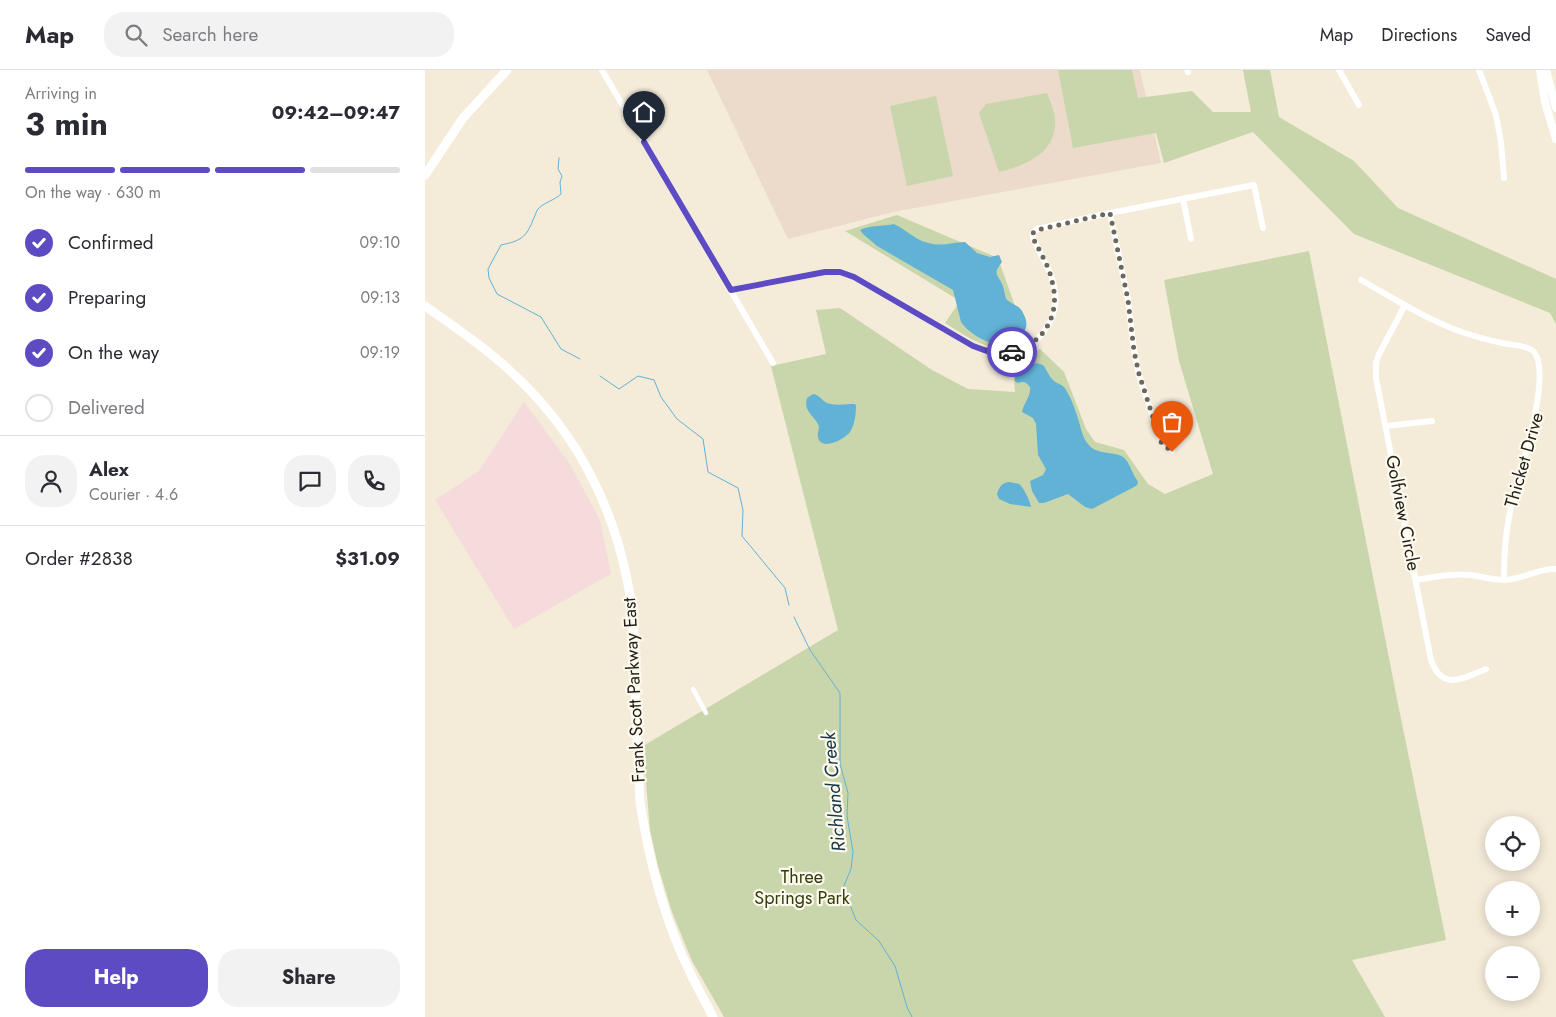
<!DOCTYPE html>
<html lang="en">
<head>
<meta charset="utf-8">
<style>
  body { margin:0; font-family:Jost,sans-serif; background:#f2f2f3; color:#2b2b33; height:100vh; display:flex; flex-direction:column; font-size:19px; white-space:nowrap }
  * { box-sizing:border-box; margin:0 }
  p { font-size:16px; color:#7c7c81 }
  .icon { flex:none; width:28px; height:28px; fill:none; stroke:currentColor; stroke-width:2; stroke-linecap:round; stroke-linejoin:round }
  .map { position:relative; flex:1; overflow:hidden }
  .side { display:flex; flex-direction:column; background:#fff; width:425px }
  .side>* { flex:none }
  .fabs { position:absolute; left:1060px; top:746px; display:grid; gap:10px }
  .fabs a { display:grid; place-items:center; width:55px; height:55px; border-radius:50%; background:#fff; box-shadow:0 2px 12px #0003; font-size:25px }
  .pin { position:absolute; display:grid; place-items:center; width:42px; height:42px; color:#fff; margin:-51px -21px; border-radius:50% 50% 50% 0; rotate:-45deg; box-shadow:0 0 5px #0007 }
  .pin .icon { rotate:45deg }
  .courier { position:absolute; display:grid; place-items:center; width:50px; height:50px; margin:-25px; border:4px solid #5d4bc3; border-radius:50%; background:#fff; color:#222; box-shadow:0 1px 6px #0007 }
  .headline em { font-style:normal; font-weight:700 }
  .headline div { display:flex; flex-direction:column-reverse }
  .headline { display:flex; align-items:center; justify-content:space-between; height:85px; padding:0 25px }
  h1 { font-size:32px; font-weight:700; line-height:38px }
  .bar { display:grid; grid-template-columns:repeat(4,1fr); gap:8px 5px; align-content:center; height:60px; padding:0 25px }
  .bar i { height:6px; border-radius:4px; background:#e1e1e2 }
  .bar .on { background:#5d4bc3 }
  .bar p { grid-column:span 4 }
  .line { display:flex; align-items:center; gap:12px; padding:0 25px; border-top:1px solid #e1e1e2 }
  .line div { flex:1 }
  .round { display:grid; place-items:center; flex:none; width:52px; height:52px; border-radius:20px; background:#f2f2f3 }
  ol { padding:0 25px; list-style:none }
  li { display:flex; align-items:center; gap:15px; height:55px }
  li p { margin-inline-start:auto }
  li .icon { padding:5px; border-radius:50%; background:#5d4bc3; color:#fff; stroke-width:4 }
  li:last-child { color:#7c7c81 }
  li i { width:28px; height:28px; border:2px solid #e1e1e2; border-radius:50% }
  .action { display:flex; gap:10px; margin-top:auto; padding:10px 25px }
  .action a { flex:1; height:58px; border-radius:20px; background:#5d4bc3; color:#fff; font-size:20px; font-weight:700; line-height:58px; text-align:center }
  .action a+a { background:#f2f2f3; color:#2b2b33 }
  header { display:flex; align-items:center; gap:30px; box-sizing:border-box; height:70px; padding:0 25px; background:#fff; border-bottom:1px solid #e1e1e2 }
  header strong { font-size:24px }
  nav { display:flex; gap:28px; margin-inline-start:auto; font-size:18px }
  .search { width:350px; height:45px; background:#f2f2f3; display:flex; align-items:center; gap:12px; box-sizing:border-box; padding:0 18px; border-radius:20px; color:#7c7c81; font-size:19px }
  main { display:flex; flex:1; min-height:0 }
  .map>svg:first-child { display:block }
</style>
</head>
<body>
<header>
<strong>Map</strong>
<div class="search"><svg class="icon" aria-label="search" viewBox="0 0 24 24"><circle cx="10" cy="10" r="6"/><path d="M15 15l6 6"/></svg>Search here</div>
<nav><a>Map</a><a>Directions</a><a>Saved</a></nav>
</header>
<main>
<section class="side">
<div class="headline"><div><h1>3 min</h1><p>Arriving in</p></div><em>09:42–09:47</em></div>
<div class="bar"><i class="on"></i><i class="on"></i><i class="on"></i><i></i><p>On the way · 630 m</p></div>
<ol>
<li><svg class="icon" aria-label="check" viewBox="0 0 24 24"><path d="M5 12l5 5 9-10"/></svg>Confirmed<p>09:10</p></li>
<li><svg class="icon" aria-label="check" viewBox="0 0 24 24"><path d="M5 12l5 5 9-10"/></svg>Preparing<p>09:13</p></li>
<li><svg class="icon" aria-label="check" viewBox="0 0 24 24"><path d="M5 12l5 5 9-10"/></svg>On the way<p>09:19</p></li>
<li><i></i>Delivered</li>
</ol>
<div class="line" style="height:90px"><a class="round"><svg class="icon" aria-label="person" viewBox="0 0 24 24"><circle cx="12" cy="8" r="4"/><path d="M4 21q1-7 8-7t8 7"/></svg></a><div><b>Alex</b><p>Courier · 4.6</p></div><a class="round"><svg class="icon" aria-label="chat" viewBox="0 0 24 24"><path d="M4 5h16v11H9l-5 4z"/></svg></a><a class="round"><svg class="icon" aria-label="phone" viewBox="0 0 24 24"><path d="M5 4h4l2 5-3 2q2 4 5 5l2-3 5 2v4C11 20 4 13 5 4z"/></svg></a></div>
<div class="line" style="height:65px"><div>Order #2838</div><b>$31.09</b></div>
<div class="action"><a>Help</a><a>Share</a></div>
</section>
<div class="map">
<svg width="1131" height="947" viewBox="0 0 1131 947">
  <rect width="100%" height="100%" fill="#f4ebd9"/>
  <path fill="#f6dbdd" d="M 99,332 L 145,394 L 175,450 L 186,504 L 89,559 L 10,430 L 54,401 Z"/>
  <path fill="#ecdbca" d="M 282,0 L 715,0 L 736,93 L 468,142 L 363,169 Z"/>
  <path fill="#c9d6ab" d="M 633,0 L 707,0 L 713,28 L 767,21 L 788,42 L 826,42 L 818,0 L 845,0 L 854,47 L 929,91 L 973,138 L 1131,209 L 1131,254 L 1125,243 L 929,164 L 828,62 L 739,93 L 731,63 L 648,78 Z
    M 622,23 C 626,33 631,45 630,56 C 628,85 598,96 574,102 L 554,43 L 561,34 Z
    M 511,26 L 528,106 L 482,116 L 465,36 Z
    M 472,145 L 573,188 L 601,267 C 595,270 586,276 579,277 C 558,280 537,263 520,253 L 535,231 L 420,161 Z
    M 884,181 L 973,634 L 1021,870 L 927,890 L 960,947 L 299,947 L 267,891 L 247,842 L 233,796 L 225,760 L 218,676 L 413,560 L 346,296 L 401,284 L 391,240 L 415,238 L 507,300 L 543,319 L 590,322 L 587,292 L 615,279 L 639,302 L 661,359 L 670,372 L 699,380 L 723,414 L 740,424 L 788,404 L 754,291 L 739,210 Z"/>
  <path fill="#62b2d6" d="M 469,154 C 482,160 492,172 508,174 C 519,176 529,172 540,172 L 552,183 L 565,187 L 574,185 L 577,192 C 567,205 573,204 578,216 C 579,220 580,225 581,229 C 586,234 593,235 597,241 C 606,256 601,265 585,270 C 580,272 575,273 569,273 C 558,272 542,261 536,252 L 528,220 L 452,176 L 438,164 L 435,160 C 441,156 459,156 469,154 Z
    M 612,293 L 618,295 C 622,300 624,307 629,311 C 634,315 638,314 641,320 C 646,328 650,339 653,349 C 656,357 657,367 663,374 C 672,386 690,381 698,387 C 705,392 707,404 712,410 L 713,413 L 711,416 L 667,439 L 660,437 L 643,424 L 619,433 L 614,433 L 607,421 L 605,411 L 618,405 L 621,399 L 613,385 L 611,354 L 608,348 L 597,342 C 598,334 606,327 605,317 C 601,312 599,311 593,313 L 590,311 L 590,307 L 595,299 Z
    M 388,324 C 395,325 396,330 402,333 C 410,336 421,334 429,334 L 431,335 C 431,344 430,354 425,362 C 420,369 396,382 393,367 C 392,364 394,360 394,356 C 389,345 378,342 382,328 Z
    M 585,412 C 588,413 591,413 594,414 C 598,416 606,433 606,437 L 585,434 L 574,429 L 572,424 C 574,417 577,412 585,412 Z"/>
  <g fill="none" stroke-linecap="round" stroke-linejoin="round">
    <path stroke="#62b2d6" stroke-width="1" d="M 134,88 L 133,99 L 137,106 L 135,112 L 136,124 C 130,130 118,133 113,139 C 111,141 110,147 108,150 C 101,168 95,171 76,175 L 63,199 L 64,208 L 72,224 L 116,247 L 136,279 L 155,289
      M 175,306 L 194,319 L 213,306 L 229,310 L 236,327 L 252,349 L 278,369 L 283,402 L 313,418 L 318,440 L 317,466 L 360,518 L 364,535
      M 369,547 L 385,580 L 415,623 L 415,694 L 423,723 L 422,746 L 428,782 L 426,799 L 418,818 L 431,850 L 454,871 L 470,896 L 482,937 L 487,947"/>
    <path stroke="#fff" stroke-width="4.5" d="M 268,619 L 281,643"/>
    <path stroke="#fff" stroke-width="6" d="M 177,0 L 348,293
      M 762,0 L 763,2
      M 914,0 L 934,35
      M 1054,0 L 1071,45 L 1076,72 L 1079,108
      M 758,129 L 766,169
      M 685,143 L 703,230 L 709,281 L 714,305 L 736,372 L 747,381
      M 936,210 C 968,228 999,248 1034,261 C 1048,266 1063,270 1077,273 C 1087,275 1098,275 1107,280 C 1131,299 1091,413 1085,442 C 1080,465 1079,487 1079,510
      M 306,220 L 400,202 L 415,202 L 429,207 L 548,276 C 559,280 570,285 582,283 C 611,280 634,251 630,222 C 628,203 616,186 608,168 L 608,163 L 612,159 L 685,143 L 829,115 L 838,158
      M 980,235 L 953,286 L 951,293 L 951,308 L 1006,590 C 1017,622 1039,608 1061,599
      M 961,356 L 1007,351
      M 991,510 C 1009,507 1027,503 1046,505 C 1058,507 1069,510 1081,510 C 1098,509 1114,498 1131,499"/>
    <path stroke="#fff" stroke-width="8" d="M 1115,0 L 1120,32 L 1131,69
      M 1121,0 L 1131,38"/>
    <path stroke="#fff" stroke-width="9" d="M 0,105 L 38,48 L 82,0
      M 0,236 C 28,256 57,275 82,298 C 145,354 185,426 202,509 C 209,542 209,577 210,611 C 211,651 213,692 215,732 C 223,784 236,837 257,885 C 266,906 277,926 288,947"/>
  </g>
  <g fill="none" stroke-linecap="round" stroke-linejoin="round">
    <path stroke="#6c675c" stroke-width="5" stroke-dasharray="0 9" d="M 587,282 C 620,273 636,244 627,211 C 624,196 615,182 608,168 L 608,163 L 612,160 L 685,143 L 703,230 L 709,281 L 714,304 L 736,372 L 747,382"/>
    <path stroke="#5d4bc3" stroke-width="6" d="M 219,72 L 306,220 L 400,202 L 415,202 L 429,207 L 548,276 C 561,281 573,286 587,282"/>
  </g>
  <g text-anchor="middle" stroke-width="4.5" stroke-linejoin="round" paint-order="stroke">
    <g font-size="18" fill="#232019" stroke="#fef9ee">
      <text transform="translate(1099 390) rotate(-74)" y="6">Thicket Drive</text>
      <text transform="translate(978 443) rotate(79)" y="6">Golfview Circle</text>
      <text transform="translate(209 620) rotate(-93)" y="6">Frank Scott Parkway East</text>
    </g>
    <g font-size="18" fill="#313d09" stroke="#fef9ee">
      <text x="377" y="813">Three<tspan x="377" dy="21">Springs Park</tspan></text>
    </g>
    <g font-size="19" font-style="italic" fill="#133847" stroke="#fef9ee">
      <text transform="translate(408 722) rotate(-95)" y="7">Richland Creek</text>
    </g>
  </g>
</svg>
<div class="fabs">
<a><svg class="icon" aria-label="locate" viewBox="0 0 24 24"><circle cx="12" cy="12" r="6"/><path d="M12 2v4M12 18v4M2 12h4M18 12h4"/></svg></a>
<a>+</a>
<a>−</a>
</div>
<div class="pin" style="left:747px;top:382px;background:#ea580c"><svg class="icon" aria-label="bag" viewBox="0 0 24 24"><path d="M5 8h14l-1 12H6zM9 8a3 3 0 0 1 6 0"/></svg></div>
<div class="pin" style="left:219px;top:72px;background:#1f2937"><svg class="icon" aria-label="home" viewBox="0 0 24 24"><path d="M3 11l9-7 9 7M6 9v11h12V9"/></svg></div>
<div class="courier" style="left:587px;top:282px"><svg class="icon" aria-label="car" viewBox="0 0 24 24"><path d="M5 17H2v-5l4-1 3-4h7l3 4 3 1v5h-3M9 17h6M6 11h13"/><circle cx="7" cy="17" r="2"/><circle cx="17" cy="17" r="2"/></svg></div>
</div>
</main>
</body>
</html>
